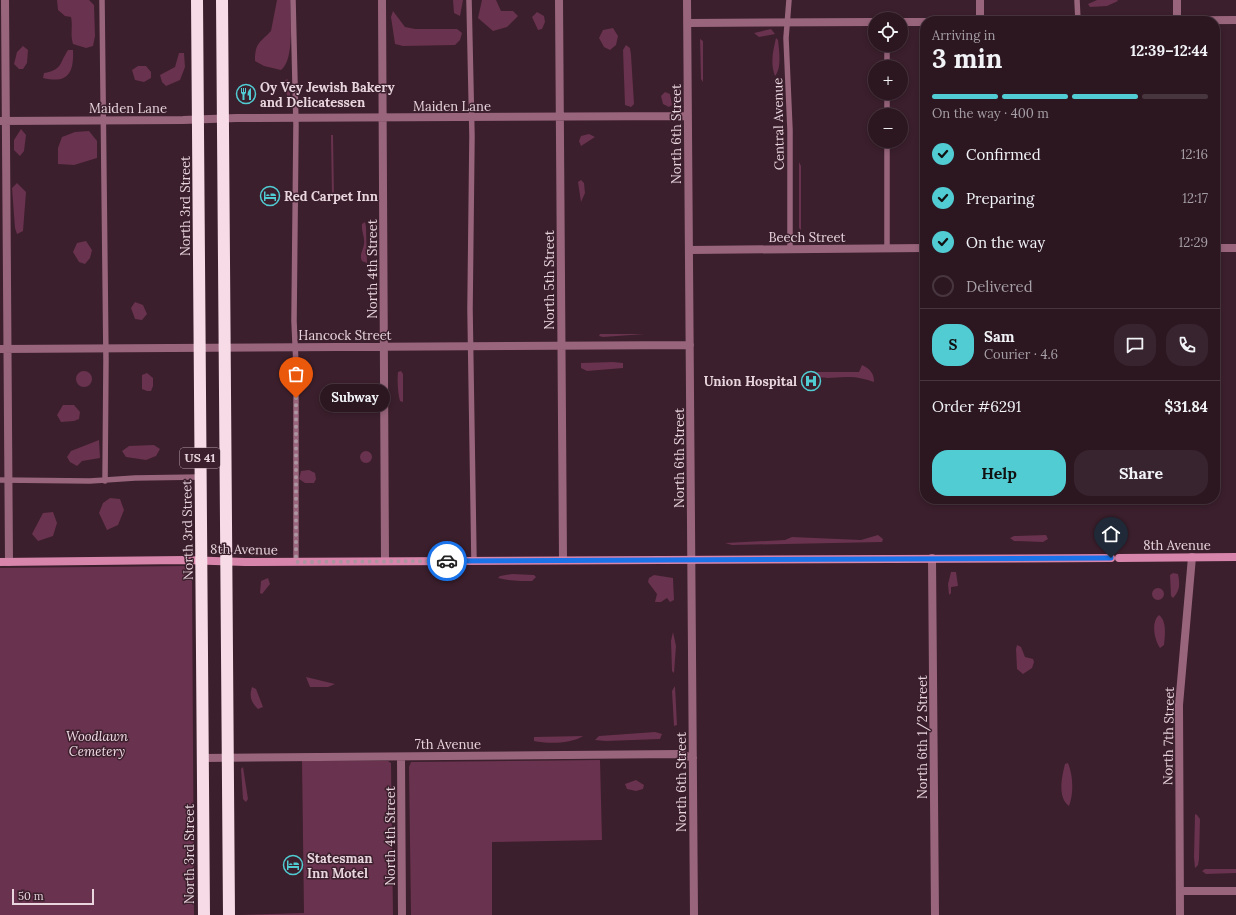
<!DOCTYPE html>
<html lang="en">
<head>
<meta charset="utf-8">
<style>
  body { margin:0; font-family:Lora,serif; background:#38242e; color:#f1f3f6; height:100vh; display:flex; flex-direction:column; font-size:15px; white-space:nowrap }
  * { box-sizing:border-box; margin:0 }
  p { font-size:13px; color:#a69fa5 }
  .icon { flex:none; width:22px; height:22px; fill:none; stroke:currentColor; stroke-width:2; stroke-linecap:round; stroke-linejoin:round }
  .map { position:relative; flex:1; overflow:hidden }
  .drawer { position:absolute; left:920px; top:16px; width:300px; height:488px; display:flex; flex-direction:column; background:#2c1721; border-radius:16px; box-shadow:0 2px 6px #0003,0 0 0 1px #48363f }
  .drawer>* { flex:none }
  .tools { position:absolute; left:868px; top:12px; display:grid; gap:8px }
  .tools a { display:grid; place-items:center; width:40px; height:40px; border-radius:50%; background:#2c1721; box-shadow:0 2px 6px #0003,0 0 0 1px #48363f; font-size:20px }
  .scale { position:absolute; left:12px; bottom:10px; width:82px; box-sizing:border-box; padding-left:4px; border:2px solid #e8d5dd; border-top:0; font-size:11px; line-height:14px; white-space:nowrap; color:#e8d5dd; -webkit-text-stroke:3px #3b1f2c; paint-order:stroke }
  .pin { position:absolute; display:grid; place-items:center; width:34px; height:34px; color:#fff; margin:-41px -17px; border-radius:50% 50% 50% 0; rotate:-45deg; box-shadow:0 0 4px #0007 }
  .pin .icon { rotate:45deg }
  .courier { position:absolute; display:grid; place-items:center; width:40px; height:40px; margin:-20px; border:3px solid #1a73e8; border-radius:50%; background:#fff; color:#222; box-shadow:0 1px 5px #0007 }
  .bubble { position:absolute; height:28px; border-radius:14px; background:#2c1721; box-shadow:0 2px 6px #0003,0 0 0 1px #48363f; font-size:13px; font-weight:800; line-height:28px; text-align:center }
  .head em { font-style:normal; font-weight:800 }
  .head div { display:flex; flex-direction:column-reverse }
  .head { display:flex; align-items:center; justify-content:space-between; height:68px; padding:0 12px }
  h1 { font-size:26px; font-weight:800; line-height:30px }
  .bar { display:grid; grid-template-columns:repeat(4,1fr); gap:6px 4px; align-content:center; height:48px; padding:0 12px }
  .bar i { height:5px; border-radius:3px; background:#48363f }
  .bar .active { background:#51ccd3 }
  .bar p { grid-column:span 4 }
  .line { display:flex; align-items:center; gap:10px; padding:0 12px; border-top:1px solid #48363f }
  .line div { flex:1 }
  .round { display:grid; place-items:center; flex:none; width:42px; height:42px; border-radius:16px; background:#38242e }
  ol { padding:0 12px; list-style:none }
  li { display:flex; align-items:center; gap:12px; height:44px }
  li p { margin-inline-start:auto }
  li .icon { padding:4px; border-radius:50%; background:#51ccd3; color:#111; stroke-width:4 }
  li:last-child { color:#a69fa5 }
  li i { width:22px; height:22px; border:2px solid #48363f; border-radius:50% }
  .cta { display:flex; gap:8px; margin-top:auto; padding:8px 12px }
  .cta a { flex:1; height:46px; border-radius:16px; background:#51ccd3; color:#111; font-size:16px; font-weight:800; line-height:46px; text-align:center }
  .cta a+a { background:#38242e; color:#f1f3f6 }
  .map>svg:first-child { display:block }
</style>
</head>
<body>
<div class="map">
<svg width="1236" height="915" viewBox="0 0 1236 915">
  <rect width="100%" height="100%" fill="#3b1f2c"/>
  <path fill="#69324e" d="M 57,0 L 89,0 L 94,5 L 95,36 L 93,46 L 86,48 L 73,44 C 70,33 73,28 71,17 L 65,16 L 58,10 Z
    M 277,0 L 290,0 C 290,16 295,60 281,70 L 264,66 L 255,61 C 255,42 260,43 271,31 Z
    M 453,0 L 463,0 L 460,16 L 454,13 Z
    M 482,0 L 496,0 L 501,11 L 513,11 L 518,16 L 507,27 L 493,31 L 478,18 Z
    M 1097,0 L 1117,0 L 1118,1 L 1107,6 L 1090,7 L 1088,4 Z
    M 393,11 L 405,27 L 415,29 L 457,29 L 462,33 L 460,40 L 455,45 L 403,46 L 395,44 L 391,17 Z
    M 537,12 L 544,16 L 545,22 L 542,29 L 538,30 L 532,17 Z
    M 613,28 L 618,36 L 616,45 L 610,50 L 604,47 L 599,38 L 603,30 Z
    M 771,29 L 775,34 L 759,37 L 754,33 Z
    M 776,38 L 778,40 C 779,50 782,68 775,76 C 770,63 773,51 776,38 Z
    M 700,39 L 703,41 L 703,82 L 701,79 Z
    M 626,45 L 630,48 L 631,55 L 634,104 L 631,107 L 625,105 L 623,50 Z
    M 23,46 L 28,50 L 27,63 L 23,69 L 19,69 L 14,64 L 17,52 Z
    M 68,50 L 73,50 C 74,73 68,84 43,78 L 44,73 C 62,70 59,64 68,50 Z
    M 179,53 L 184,53 L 185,67 L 180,80 L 166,86 L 162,82 L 160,75 L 175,67 Z
    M 138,66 L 146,66 L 151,72 L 151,78 L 144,82 L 135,80 L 132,70 Z
    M 287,79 L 290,83 L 290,101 L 288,100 C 287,93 284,88 283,82 Z
    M 665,92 L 670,94 L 672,105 L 669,107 L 663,104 L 661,96 Z
    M 21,129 L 26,135 L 24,151 L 20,156 L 14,150 L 14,140 Z
    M 89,131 L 97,141 L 97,158 L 74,165 L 58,164 L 58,148 L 62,137 L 75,132 Z
    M 589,134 L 595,137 L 581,146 L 579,141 L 581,136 Z
    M 331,135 L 333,135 L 334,199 L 332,198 Z
    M 799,162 L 801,166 L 801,230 L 799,228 Z
    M 581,180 L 584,183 L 585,193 L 581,202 L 578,182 Z
    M 17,183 L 26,192 L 23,231 L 17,234 L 15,228 L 12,188 Z
    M 365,222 L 366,227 L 367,263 L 362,261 C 359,254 363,251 364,244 C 365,237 361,231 362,224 Z
    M 86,241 L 92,250 L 90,258 L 85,264 L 79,262 L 73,252 L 77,243 Z
    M 135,302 L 143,305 L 147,314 L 142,320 L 135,319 L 131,308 Z
    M 600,334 L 645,334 L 603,337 L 599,336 Z
    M 613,362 L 623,363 L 623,368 L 587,371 L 581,368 L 581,363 Z
    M 862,365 C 870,369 874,373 874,382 C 866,379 857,377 849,377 C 836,376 821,382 811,372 L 859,372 Z
    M76 379a8 8 0 1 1 16 0a8 8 0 1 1-16 0Z
    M 401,371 L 403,374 L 403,402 L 400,401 C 398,393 397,382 398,372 Z
    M 147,373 L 153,378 L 153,386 L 151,391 L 147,391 L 142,389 L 142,375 Z
    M 63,405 L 74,405 L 80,412 L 79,419 L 74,421 L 61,422 L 57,415 Z
    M 99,440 L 100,458 L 82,461 L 77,466 L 70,462 L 67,457 L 71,451 Z
    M 154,445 L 160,449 L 156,456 L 146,460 L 126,457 L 122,451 L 129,446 Z
    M360 457a6 6 0 1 1 12 0a6 6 0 1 1-12 0Z
    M 309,470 L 315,473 L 316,479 L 314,483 L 305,483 L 299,479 L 301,471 Z
    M 110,498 L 120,499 L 124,510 L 118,525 L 107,530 L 99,513 L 103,503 Z
    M 53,512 L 57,523 L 53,536 L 38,541 L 32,534 L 43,513 Z
    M 878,535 L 883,539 L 882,542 L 732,545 L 725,543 L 785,540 L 792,537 L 861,540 Z
    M 1046,535 L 1048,539 L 1043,542 L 1014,541 L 1010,538 L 1014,536 Z
    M 185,566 L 192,571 L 194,915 L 0,915 L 0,568 Z
    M 951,572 L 956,572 L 958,586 L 951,587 L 951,593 L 949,595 L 948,584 Z
    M 1173,573 L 1178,574 C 1180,584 1180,591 1173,598 L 1171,596 L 1170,575 Z
    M 512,574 L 534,575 L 536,577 L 532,581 C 521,581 509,581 498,578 L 500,576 Z
    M 654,575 L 673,578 L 674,600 L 670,602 L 667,598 L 661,602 L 655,602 L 657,594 L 648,582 L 649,578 Z
    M 268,578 L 270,584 L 262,594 L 260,593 L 261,581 Z
    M1152 594a6 6 0 1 1 12 0a6 6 0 1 1-12 0Z
    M 1159,615 C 1167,621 1165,635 1164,645 L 1160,648 C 1154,639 1151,622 1159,615 Z
    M 673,632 L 676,646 L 674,673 L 672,671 L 671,641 Z
    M 1017,645 L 1021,647 L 1025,657 L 1033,659 L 1034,662 L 1032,668 L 1023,674 L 1017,669 L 1016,649 Z
    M 306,677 L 335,684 L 328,687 L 310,687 Z
    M 675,686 L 677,725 L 674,726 L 672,691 Z
    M 252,687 L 256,689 L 263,707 L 258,709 C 251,702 249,697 252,687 Z
    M 655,732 L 662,734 L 660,739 L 606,741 L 595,740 L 599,736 Z
    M 583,736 C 571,744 547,744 534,741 L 534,737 Z
    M 600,760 L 602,840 L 492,842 L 492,915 L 411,915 L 409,767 L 411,762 Z
    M 302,761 L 388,761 L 391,763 L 393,915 L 237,915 L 304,913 Z
    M 1068,763 C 1073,775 1074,793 1069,806 C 1057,797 1062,776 1065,764 Z
    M 243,767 L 248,799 L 246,802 L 243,799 L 241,769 Z
    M 636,780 L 644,785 L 643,789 L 636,791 L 627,789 L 625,784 Z
    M 1195,814 L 1197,815 L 1200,819 L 1199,859 L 1198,865 L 1195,868 L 1194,857 Z
    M 1205,869 L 1236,869 L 1236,873 L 1206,874 L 1202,871 Z"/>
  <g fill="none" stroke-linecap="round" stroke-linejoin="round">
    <path stroke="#99657d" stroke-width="5.5" d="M 102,0 L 106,360 L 105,481
      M 293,0 L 296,125 L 294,321 L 296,365 L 296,562
      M 469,0 L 472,136 L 470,309 L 474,561
      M 789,0 L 786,38 L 790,130 L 790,249
      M 1077,0 L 1078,21
      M 887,45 L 887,67
      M 887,93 L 887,115
      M 887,141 L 887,248
      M 0,480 L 90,481 L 135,478 L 200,477"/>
    <path stroke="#99657d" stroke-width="8" d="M 5,0 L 9,562
      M 382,0 L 385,561
      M 559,0 L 563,560
      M 687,0 L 694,915
      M 1177,0 L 1177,21
      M 980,21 L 980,0
      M 1094,21 L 1236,20
      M 901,22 L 925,22
      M 688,23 L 875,22
      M 0,121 L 183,120 L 237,118 L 688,116
      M 1215,248 L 1236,248
      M 689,250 L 925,248
      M 0,349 L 690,345
      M 932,558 L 935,915
      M 401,757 L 402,915
      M 202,758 L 680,754 L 693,758
      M 1180,891 L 1236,891
      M 1180,915 L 1179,705 L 1192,557"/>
    <path stroke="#d885ac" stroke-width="8" d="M 1119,558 L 1236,557
      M 0,562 L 184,560 L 245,562 L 1111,558"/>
    <path stroke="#f7dce7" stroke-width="12" d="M 197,0 L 204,915
      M 222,0 L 229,915"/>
  </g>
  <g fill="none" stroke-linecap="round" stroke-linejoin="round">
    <path stroke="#ab959f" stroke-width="4" stroke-dasharray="0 7.2" d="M 296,398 L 296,562 L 447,561"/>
    <path stroke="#1a73e8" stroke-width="5" d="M 447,561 L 1111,558"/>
  </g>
  <defs>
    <g id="restaurant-ring" transform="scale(1)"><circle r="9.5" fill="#3b1f2c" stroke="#51ccd3" stroke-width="1.5"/><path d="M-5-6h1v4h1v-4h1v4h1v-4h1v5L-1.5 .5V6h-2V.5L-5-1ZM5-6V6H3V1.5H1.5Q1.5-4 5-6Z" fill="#51ccd3"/></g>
    <g id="hotel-ring" transform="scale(1)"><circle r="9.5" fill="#3b1f2c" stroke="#51ccd3" stroke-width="1.5"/><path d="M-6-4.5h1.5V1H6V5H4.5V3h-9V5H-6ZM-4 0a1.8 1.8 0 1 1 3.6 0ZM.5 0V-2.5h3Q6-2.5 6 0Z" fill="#51ccd3"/></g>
    <g id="hospital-ring" transform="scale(1)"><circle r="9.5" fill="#3b1f2c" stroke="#51ccd3" stroke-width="1.5"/><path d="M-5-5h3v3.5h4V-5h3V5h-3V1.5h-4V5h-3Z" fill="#51ccd3"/></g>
  </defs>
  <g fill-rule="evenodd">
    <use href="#restaurant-ring" x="246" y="94"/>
    <use href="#hotel-ring" x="270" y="196"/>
    <use href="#hospital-ring" x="811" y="381"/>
    <use href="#hotel-ring" x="293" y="865"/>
  </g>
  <g text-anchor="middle" stroke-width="3" stroke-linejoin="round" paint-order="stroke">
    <rect fill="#3b1f2c" stroke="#b49ea8" stroke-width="1" x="180" y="448" width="40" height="20" rx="3"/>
    <g font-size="12" font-weight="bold" fill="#e8d5dd">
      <text x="200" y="462">US 41</text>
    </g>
    <g font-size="13" font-weight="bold" fill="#e8d5dd" stroke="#3b1f2c" text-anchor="start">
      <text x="260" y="92">Oy Vey Jewish Bakery<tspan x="260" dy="15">and Delicatessen</tspan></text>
      <text x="284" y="201">Red Carpet Inn</text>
      <text x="797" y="386" text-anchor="end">Union Hospital</text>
      <text x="307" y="863">Statesman<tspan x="307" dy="15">Inn Motel</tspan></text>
    </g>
    <g font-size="13" fill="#e8d5dd" stroke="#3b1f2c">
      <text x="452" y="111">Maiden Lane</text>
      <text x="128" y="113">Maiden Lane</text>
      <text transform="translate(778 124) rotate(-91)" y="5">Central Avenue</text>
      <text transform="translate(676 134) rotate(-90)" y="5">North 6th Street</text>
      <text transform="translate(185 206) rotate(-90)" y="5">North 3rd Street</text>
      <text x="807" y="242">Beech Street</text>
      <text transform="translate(372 269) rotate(-90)" y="5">North 4th Street</text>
      <text transform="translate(549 280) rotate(-90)" y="5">North 5th Street</text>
      <text x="345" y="340">Hancock Street</text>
      <text transform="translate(679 458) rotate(-90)" y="5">North 6th Street</text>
      <text transform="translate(187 530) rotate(-91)" y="5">North 3rd Street</text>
      <text x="1177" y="550">8th Avenue</text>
      <text transform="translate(244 549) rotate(1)" y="5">8th Avenue</text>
      <text transform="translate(1168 736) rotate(-89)" y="5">North 7th Street</text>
      <text transform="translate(922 737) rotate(-90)" y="5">North 6th 1/2 Street</text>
      <text x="448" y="749">7th Avenue</text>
      <text transform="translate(681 782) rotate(-90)" y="5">North 6th Street</text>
      <text transform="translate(390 836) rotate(-90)" y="5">North 4th Street</text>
      <text transform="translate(189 854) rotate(-90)" y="5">North 3rd Street</text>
    </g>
    <g font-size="13" font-style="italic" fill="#f2dce5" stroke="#3b1f2c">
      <text x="97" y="741">Woodlawn<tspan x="97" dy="15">Cemetery</tspan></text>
    </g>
  </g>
</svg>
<div class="tools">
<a><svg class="icon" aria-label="locate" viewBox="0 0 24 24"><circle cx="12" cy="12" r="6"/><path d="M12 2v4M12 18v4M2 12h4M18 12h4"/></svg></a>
<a>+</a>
<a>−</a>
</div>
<div class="scale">50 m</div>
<div class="pin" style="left:296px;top:398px;background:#ea580c"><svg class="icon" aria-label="bag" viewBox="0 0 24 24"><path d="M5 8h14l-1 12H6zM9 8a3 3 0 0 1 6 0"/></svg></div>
<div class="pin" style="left:1111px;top:558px;background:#1f2937"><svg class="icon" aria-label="home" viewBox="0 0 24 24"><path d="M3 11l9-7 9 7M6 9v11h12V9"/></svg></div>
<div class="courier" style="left:447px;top:561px"><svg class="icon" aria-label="car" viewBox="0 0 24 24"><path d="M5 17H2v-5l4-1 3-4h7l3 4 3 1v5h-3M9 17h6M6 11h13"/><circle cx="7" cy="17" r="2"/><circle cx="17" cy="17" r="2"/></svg></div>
<div class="bubble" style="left:320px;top:384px;width:70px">Subway</div>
<section class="drawer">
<div class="head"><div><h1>3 min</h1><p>Arriving in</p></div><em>12:39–12:44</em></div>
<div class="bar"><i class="active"></i><i class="active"></i><i class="active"></i><i></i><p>On the way · 400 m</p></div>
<ol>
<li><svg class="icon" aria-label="check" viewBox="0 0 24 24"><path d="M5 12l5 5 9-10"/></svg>Confirmed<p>12:16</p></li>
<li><svg class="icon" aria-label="check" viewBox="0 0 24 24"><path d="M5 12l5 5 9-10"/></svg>Preparing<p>12:17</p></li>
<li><svg class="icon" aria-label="check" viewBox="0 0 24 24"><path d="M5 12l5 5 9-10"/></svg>On the way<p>12:29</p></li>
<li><i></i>Delivered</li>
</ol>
<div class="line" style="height:72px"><b class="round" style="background:#51ccd3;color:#111">S</b><div><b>Sam</b><p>Courier · 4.6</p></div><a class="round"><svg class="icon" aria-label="chat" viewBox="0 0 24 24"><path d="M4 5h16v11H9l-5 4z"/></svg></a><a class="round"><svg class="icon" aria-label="phone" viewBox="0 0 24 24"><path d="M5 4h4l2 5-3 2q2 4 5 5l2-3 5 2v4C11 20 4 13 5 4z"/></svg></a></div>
<div class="line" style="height:52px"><div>Order #6291</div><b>$31.84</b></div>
<div class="cta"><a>Help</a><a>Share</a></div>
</section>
</div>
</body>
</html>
